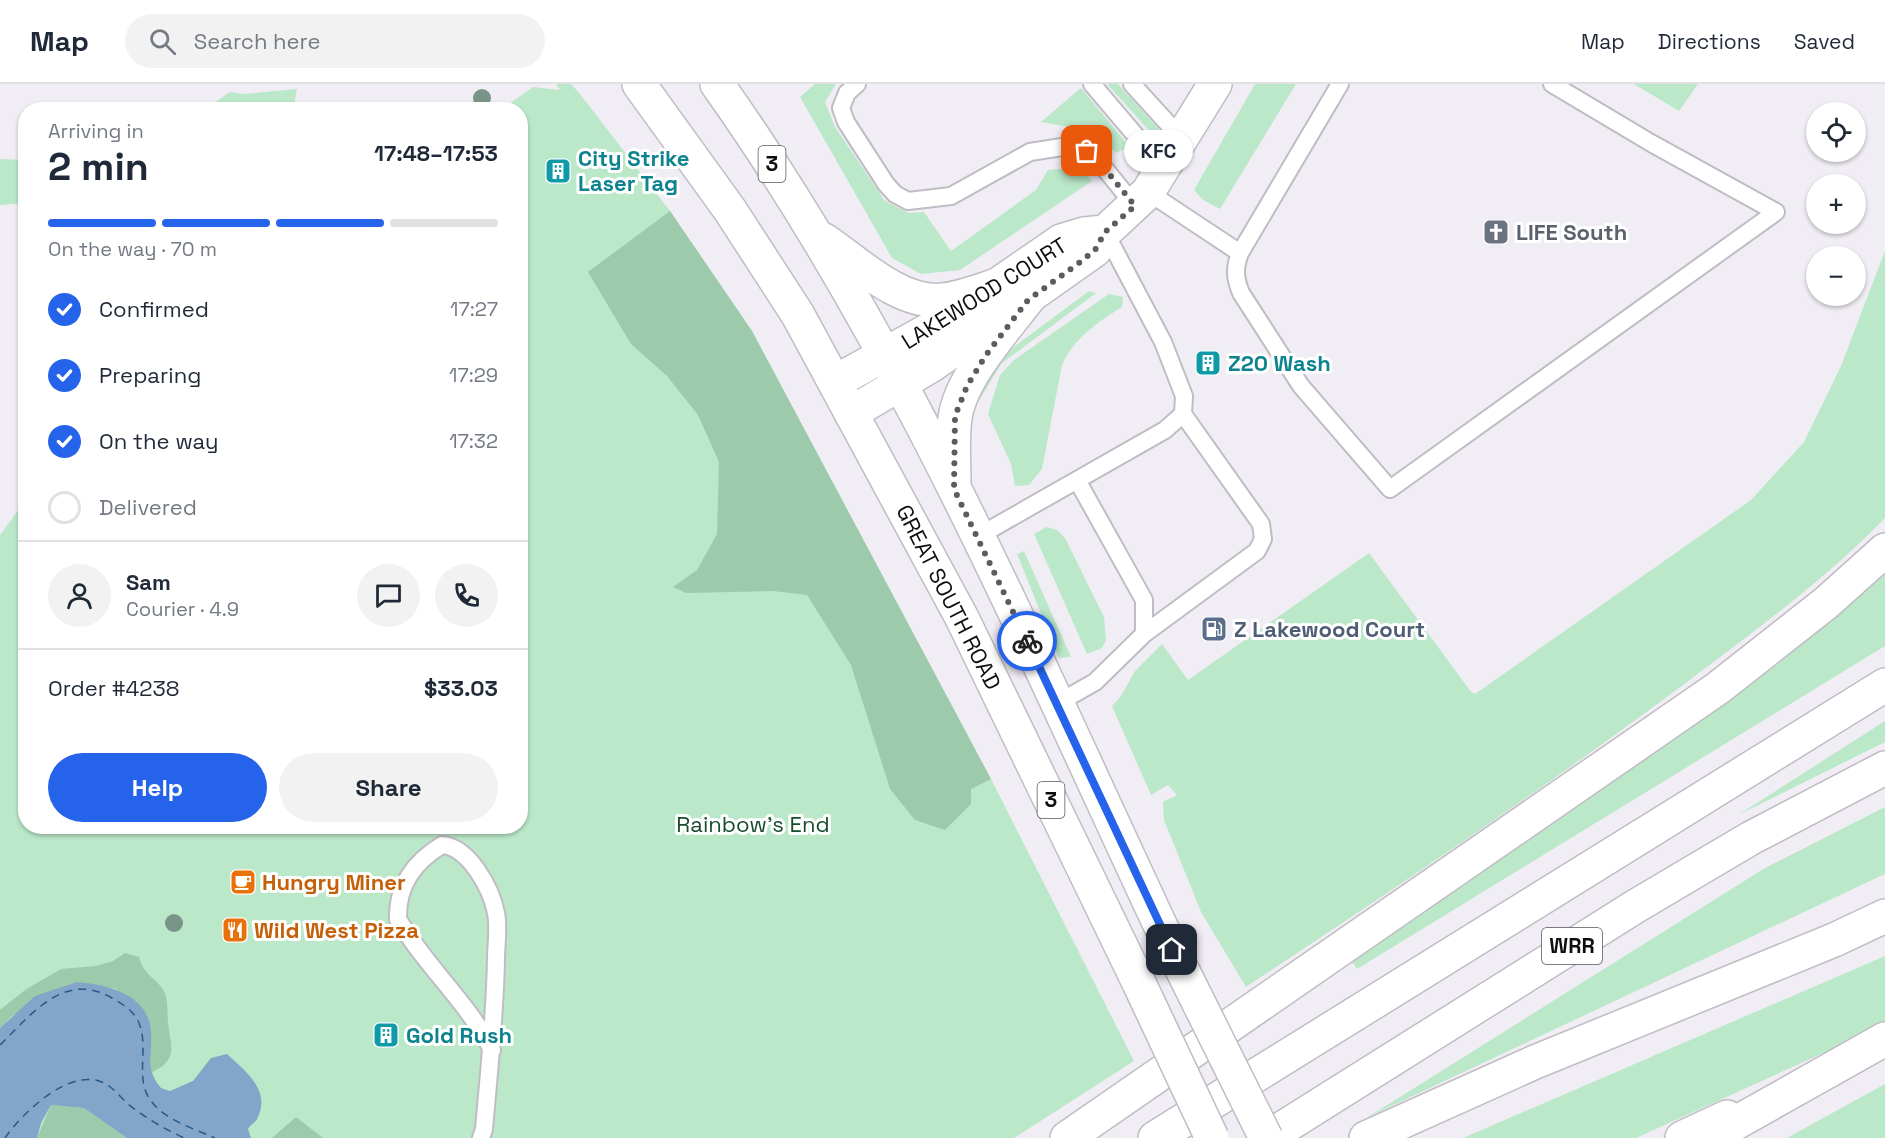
<!DOCTYPE html>
<html lang="en">
<head>
<meta charset="utf-8">
<style>
  body { margin:0; font-family:"Space Grotesk",sans-serif; background:#f2f2f3; color:#1f2937; height:100vh; display:flex; flex-direction:column; font-size:22px; white-space:nowrap }
  * { box-sizing:border-box; margin:0 }
  p { font-size:20px; color:#747a83 }
  .icon { flex:none; width:33px; height:33px; fill:none; stroke:currentColor; stroke-width:2; stroke-linecap:round; stroke-linejoin:round }
  .map { position:relative; flex:1; overflow:hidden }
  .drawer { position:absolute; left:18px; top:18px; width:510px; height:732px; display:flex; flex-direction:column; background:#fff; border-radius:24px; box-shadow:0 2px 4px #0004 }
  .drawer>* { flex:none }
  .fabs { position:absolute; left:1806px; top:18px; display:grid; gap:12px }
  .fabs a { display:grid; place-items:center; width:60px; height:60px; border-radius:50%; background:#fff; box-shadow:0 2px 4px #0004; font-size:30px }
  .pin { position:absolute; display:grid; place-items:center; width:51px; height:51px; color:#fff; margin:-26px; border-radius:12px; box-shadow:0 3px 9px #0006 }
  .courier { position:absolute; display:grid; place-items:center; width:60px; height:60px; margin:-30px; border:4px solid #2563eb; border-radius:50%; background:#fff; color:#222; box-shadow:0 2px 8px #0007 }
  .bubble { position:absolute; height:42px; border-radius:21px; background:#fff; box-shadow:0 2px 4px #0004; font-size:20px; font-weight:800; line-height:42px; text-align:center }
  .headline em { font-style:normal; font-weight:800 }
  .headline div { display:flex; flex-direction:column-reverse }
  .headline { display:flex; align-items:center; justify-content:space-between; height:102px; padding:0 30px }
  h1 { font-size:39px; font-weight:800; line-height:45px }
  .bar { display:grid; grid-template-columns:repeat(4,1fr); gap:9px 6px; align-content:center; height:72px; padding:0 30px }
  .bar i { height:8px; border-radius:4px; background:#e0e1e3 }
  .bar .selected { background:#2563eb }
  .bar p { grid-column:span 4 }
  .line { display:flex; align-items:center; gap:15px; padding:0 30px; border-top:2px solid #e0e1e3 }
  .line div { flex:1 }
  .round { display:grid; place-items:center; flex:none; width:63px; height:63px; border-radius:32px; background:#f2f2f3 }
  ol { padding:0 30px; list-style:none }
  li { display:flex; align-items:center; gap:18px; height:66px }
  li p { margin-inline-start:auto }
  li .icon { padding:6px; border-radius:50%; background:#2563eb; color:#fff; stroke-width:4 }
  li:last-child { color:#747a83 }
  li i { width:33px; height:33px; border:3px solid #e0e1e3; border-radius:50% }
  .primary-button { display:flex; gap:12px; margin-top:auto; padding:12px 30px }
  .primary-button a { flex:1; height:69px; border-radius:36px; background:#2563eb; color:#fff; font-size:24px; font-weight:800; line-height:69px; text-align:center }
  .primary-button a+a { background:#f2f2f3; color:#1f2937 }
  header { display:flex; align-items:center; gap:36px; box-sizing:border-box; height:84px; padding:0 30px; background:#fff; border-bottom:2px solid #e0e1e3 }
  header strong { font-size:28px }
  nav { display:flex; gap:33px; margin-inline-start:auto; font-size:21px }
  .search { width:420px; height:54px; background:#f2f2f3; display:flex; align-items:center; gap:15px; box-sizing:border-box; padding:0 21px; border-radius:33px; color:#747a83; font-size:22px }
  .map>svg:first-child { display:block }
</style>
</head>
<body>
<header>
<strong>Map</strong>
<div class="search"><svg class="icon" aria-label="search" viewBox="0 0 24 24"><circle cx="10" cy="10" r="6"/><path d="M15 15l6 6"/></svg>Search here</div>
<nav><a>Map</a><a>Directions</a><a>Saved</a></nav>
</header>
<div class="map">
<svg width="1885" height="1054" viewBox="0 0 1885 1054">
  <rect width="100%" height="100%" fill="#f1edf5"/>
  <path fill="#bbe8c9" d="M 556,0 L 571,0 L 580,10 L 670,127 L 752,247 L 991,695 L 1134,977 L 1014,1054 L 0,1054 L 0,451 L 25,417 L 26,742 L 520,742 L 520,26 L 502,25 L 533,3 L 560,6 Z
    M 815,0 L 836,0 L 825,18 L 835,43 L 885,117 L 909,129 L 924,128 L 951,167 L 1036,106 L 1048,86 L 1081,83 L 1092,97 L 960,186 L 921,190 L 892,174 L 800,13 Z
    M 1107,0 L 1118,0 L 1159,45 L 1153,51 Z
    M 1255,0 L 1296,0 L 1220,125 L 1203,116 L 1194,106 Z
    M 1634,0 L 1698,0 L 1679,27 Z
    M 1081,4 L 1129,62 L 1117,69 C 1090,48 1075,43 1041,38 Z
    M 297,5 L 293,25 L 205,25 L 230,8 L 244,10 Z
    M 0,75 L 25,76 L 25,119 L 0,121 Z
    M 1885,167 L 1885,434 C 1824,497 1753,548 1683,601 C 1541,707 1394,805 1246,903 L 1201,828 L 1164,736 L 1163,718 L 1177,711 L 1168,701 L 1151,711 L 1112,622 L 1121,612 L 1135,587 L 1162,560 L 1188,596 L 1369,469 L 1471,608 L 1475,610 L 1751,416 L 1804,358 L 1841,282 Z
    M 1089,207 L 1096,209 L 1001,280 L 980,315 L 973,319 L 999,274 Z
    M 1109,210 L 1123,213 L 1122,223 C 1098,238 1073,255 1062,281 L 1042,385 L 1029,401 L 1015,402 L 1011,380 L 988,330 L 1000,291 L 1014,276 Z
    M 1047,443 L 1057,446 L 1065,454 L 1104,533 L 1106,556 L 1102,564 L 1087,570 L 1034,450 Z
    M 1024,467 L 1071,573 L 1059,574 L 1017,470 Z
    M 1885,489 L 1885,562 L 1357,885 L 1352,878 C 1530,749 1721,635 1885,489 Z
    M 1885,637 L 1885,658 L 1738,731 Z
    M 1885,723 L 1885,790 L 1368,1033 L 1765,784 Z
    M 1885,872 L 1885,941 L 1636,1054 L 1463,1054 Z
    M 1885,1000 L 1885,1054 L 1787,1054 Z"/>
  <path fill="#9dcaab" d="M 670,127 L 752,247 L 991,695 L 971,705 L 971,720 L 945,746 L 915,736 L 890,705 L 851,581 L 807,511 L 773,507 L 686,509 L 673,503 L 697,486 L 717,450 L 719,378 L 698,331 L 667,292 L 631,260 L 588,188 Z
    M 125,869 L 139,873 C 145,895 160,894 166,912 C 168,923 167,935 169,946 C 173,969 174,977 151,989 L 149,985 L 150,941 L 116,905 L 77,898 L 12,932 L 0,944 L 0,926 L 25,906 L 61,885 L 96,882 L 113,877 Z
    M 51,1021 L 84,1024 L 127,1054 L 37,1054 Z
    M 296,1033 L 323,1054 L 272,1054 Z"/>
  <path fill="#82a5c9" d="M 77,898 C 104,900 144,909 150,941 C 155,967 142,982 161,1004 L 170,1007 L 193,997 L 211,974 L 227,970 C 245,987 272,1006 257,1035 C 255,1039 250,1041 248,1045 L 251,1054 L 127,1054 L 84,1024 L 51,1021 L 41,1039 L 37,1054 L 0,1054 L 0,944 L 35,912 Z"/>
  <g fill="none" stroke-linecap="round" stroke-linejoin="round">
    <path stroke="#275989" stroke-width="1.5" stroke-dasharray="8 6" stroke-linecap="butt" d="M 0,961 C 31,931 64,886 112,914 C 124,921 136,928 140,942 C 148,965 136,994 149,1014 C 163,1036 193,1044 215,1054
      M 5,1054 C 22,1029 71,982 104,999 C 114,1004 120,1013 128,1020 C 145,1034 165,1045 184,1054"/>
    <g stroke="#c0bcc4" stroke-width="20">
      <path id="service" d="M 857,0 L 847,9 L 841,24 L 846,38 L 886,100 L 895,110 L 908,117 L 951,112 L 1030,68 L 1062,63 L 1079,63 L 1097,75 L 1135,122
        M 1092,0 L 1164,85
        M 1132,0 L 1182,55
        M 1340,0 L 1240,169 C 1234,185 1235,194 1241,209 L 1301,302 L 1390,405 L 1776,128 L 1651,59 L 1552,0
        M 1148,108 L 1240,169
        M 977,453 L 1165,346 L 1183,330 L 1184,312 L 1163,258 L 1105,148
        M 1144,550 L 1257,467 L 1263,455 L 1261,440 L 1183,330
        M 1056,620 L 1095,598 L 1144,550 L 1144,516 L 1077,396
        M 481,1054 L 484,1045 C 489,988 495,932 496,875 C 496,861 499,843 496,829 C 491,804 469,763 442,761 C 414,778 397,801 398,835 C 425,882 467,917 492,966"/>
    </g>
    <g stroke="#c0bcc4" stroke-width="36">
      <path id="minor" d="M 835,298 L 945,237 L 1061,157 L 1084,150 L 1105,148
        M 851,329 L 932,281 L 1095,166 L 1105,148 L 1148,108 L 1215,0"/>
    </g>
    <g stroke="#c0bcc4" stroke-width="36">
      <path id="primary" d="M 639,0 L 730,126 L 798,231 L 962,534 L 1139,899
        M 717,0 C 902,260 1027,557 1162,845
        M 824,156 C 857,178 900,221 943,216 C 961,214 979,207 997,201
        M 954,399 C 954,378 952,355 955,334 C 960,295 1004,246 1028,215"/>
    </g>
    <g stroke="#c0bcc4" stroke-width="36">
      <path id="motorway" d="M 1067,1054 L 1718,604 L 1826,519 L 1885,466
        M 1155,1054 L 1885,601
        M 1267,1054 L 1636,822 L 1751,754 L 1885,684
        M 1366,1054 L 1535,978 L 1834,856 L 1885,832
        M 1682,1054 L 1727,1033
        M 1709,1054 L 1885,955"/>
    </g>
    <use href="#service" stroke="#fff" stroke-width="16"/>
    <use href="#minor" stroke="#fff" stroke-width="33"/>
    <use href="#primary" stroke="#fff" stroke-width="33"/>
    <use href="#motorway" stroke="#fff" stroke-width="33"/>
    <g stroke="#c0bcc4" stroke-width="36" stroke-linecap="butt">
      <path id="primary-bridge" d="M 1162,845 L 1266,1054
        M 1139,899 L 1212,1054"/>
    </g>
    <use href="#primary-bridge" stroke="#fff" stroke-width="33"/>
  </g>
  <g fill="#799488">
    <circle cx="482" cy="14" r="9"/>
    <circle cx="174" cy="839" r="9"/>
  </g>
  <g fill="none" stroke-linecap="round" stroke-linejoin="round">
    <path stroke="#5e5b60" stroke-width="6" stroke-dasharray="0 10.8" d="M 1027,557 L 954,405 L 955,332 L 967,302 L 986,271 L 1028,216 L 1079,179 L 1095,166 L 1105,148 L 1135,122 L 1097,75 L 1087,67"/>
    <path stroke="#2563eb" stroke-width="8" d="M 1027,557 L 1172,866"/>
  </g>
  <defs>
    <g id="building-square" transform="scale(1.35)"><rect x="-9" y="-9" width="18" height="18" rx="4" fill="#0f9aa8" stroke="#fff"/><path d="M-4-6H4V6H1V3H-1V6H-4ZM-2.5-4.3h1.7v1.8h-1.7ZM.8-4.3h1.7v1.8H.8ZM-2.5-1h1.7V.8h-1.7ZM.8-1h1.7V.8H.8Z" fill="#fff"/></g>
    <g id="church-square" transform="scale(1.35)"><rect x="-9" y="-9" width="18" height="18" rx="4" fill="#6b7280" stroke="#fff"/><path d="M-1.2-6h2.4v3.5h3.3v2.4h-3.3V6h-2.4V-.1h-3.3v-2.4h3.3Z" fill="#fff"/></g>
    <g id="fuel-square" transform="scale(1.35)"><rect x="-9" y="-9" width="18" height="18" rx="4" fill="#5c6f8a" stroke="#fff"/><path d="M-5.5-6h7V0h2V4h1.3V-2.5L3-4.5l.8-.8L6-3V5H2.5V1h-1V6h-7ZM-4.2-4.7v3.2H.2V-4.7Z" fill="#fff"/></g>
    <g id="cafe-square" transform="scale(1.35)"><rect x="-9" y="-9" width="18" height="18" rx="4" fill="#e8710a" stroke="#fff"/><path d="M-5.5-4.5H6V0H3Q3 3.5 0 3.5H-2.5Q-5.5 3.5-5.5 0ZM3-3.2v2h1.7v-2ZM-6 4.5H4V6H-6Z" fill="#fff"/></g>
    <g id="restaurant-square" transform="scale(1.35)"><rect x="-9" y="-9" width="18" height="18" rx="4" fill="#e8710a" stroke="#fff"/><path d="M-5-6h1v4h1v-4h1v4h1v-4h1v5L-1.5 .5V6h-2V.5L-5-1ZM5-6V6H3V1.5H1.5Q1.5-4 5-6Z" fill="#fff"/></g>
  </defs>
  <g fill-rule="evenodd">
    <use href="#building-square" x="558" y="87"/>
    <use href="#church-square" x="1496" y="148"/>
    <use href="#building-square" x="1208" y="279"/>
    <use href="#fuel-square" x="1214" y="545"/>
    <use href="#cafe-square" x="243" y="798"/>
    <use href="#restaurant-square" x="235" y="846"/>
    <use href="#building-square" x="386" y="951"/>
  </g>
  <g text-anchor="middle" stroke-width="6" stroke-linejoin="round" paint-order="stroke">
    <g fill="#fff" stroke="#575658" stroke-width="1.5">
      <rect x="758.5" y="62" width="27" height="36" rx="4.5"/>
      <rect x="1037.5" y="698" width="27" height="36" rx="4.5"/>
      <rect x="1542" y="844" width="60" height="36" rx="4.5"/>
    </g>
    <g font-size="21" font-weight="bold" fill="#0f0d10">
      <text x="772" y="87">3</text>
      <text x="1051" y="723">3</text>
      <text x="1572" y="869">WRR</text>
    </g>
    <g font-size="22" font-weight="bold" fill="#0d838f" stroke="#fff" text-anchor="start">
      <text x="578" y="82">City Strike<tspan x="578" dy="25">Laser Tag</tspan></text>
      <text x="1228" y="287">Z20 Wash</text>
      <text x="406" y="959">Gold Rush</text>
    </g>
    <g font-size="22" font-weight="bold" fill="#5b616d" stroke="#fff" text-anchor="start">
      <text x="1516" y="156">LIFE South</text>
    </g>
    <g font-size="22" fill="#0f0d10" stroke="#fff">
      <text transform="translate(984 209) rotate(-32)" y="8">LAKEWOOD COURT</text>
      <text transform="translate(949 513) rotate(63)" y="8">GREAT SOUTH ROAD</text>
    </g>
    <g font-size="22" font-weight="bold" fill="#4e5e75" stroke="#fff" text-anchor="start">
      <text x="1234" y="553">Z Lakewood Court</text>
    </g>
    <g font-size="22" fill="#174c2e" stroke="#fff">
      <text x="753" y="748">Rainbow's End</text>
    </g>
    <g font-size="22" font-weight="bold" fill="#c56008" stroke="#fff" text-anchor="start">
      <text x="262" y="806">Hungry Miner</text>
      <text x="254" y="854">Wild West Pizza</text>
    </g>
  </g>
</svg>
<div class="fabs">
<a><svg class="icon" aria-label="locate" viewBox="0 0 24 24"><circle cx="12" cy="12" r="6"/><path d="M12 2v4M12 18v4M2 12h4M18 12h4"/></svg></a>
<a>+</a>
<a>−</a>
</div>
<div class="pin" style="left:1087px;top:67px;background:#ea580c"><svg class="icon" aria-label="bag" viewBox="0 0 24 24"><path d="M5 8h14l-1 12H6zM9 8a3 3 0 0 1 6 0"/></svg></div>
<div class="pin" style="left:1172px;top:866px;background:#1f2937"><svg class="icon" aria-label="home" viewBox="0 0 24 24"><path d="M3 11l9-7 9 7M6 9v11h12V9"/></svg></div>
<div class="courier" style="left:1027px;top:557px"><svg class="icon" aria-label="bike" viewBox="0 0 24 24"><circle cx="6" cy="16" r="4"/><circle cx="18" cy="16" r="4"/><path d="M6 16l4-8h5l3 8M10 8l3 8H6M13 5h3"/></svg></div>
<div class="bubble" style="left:1124px;top:46px;width:69px">KFC</div>
<section class="drawer">
<div class="headline"><div><h1>2 min</h1><p>Arriving in</p></div><em>17:48–17:53</em></div>
<div class="bar"><i class="selected"></i><i class="selected"></i><i class="selected"></i><i></i><p>On the way · 70 m</p></div>
<ol>
<li><svg class="icon" aria-label="check" viewBox="0 0 24 24"><path d="M5 12l5 5 9-10"/></svg>Confirmed<p>17:27</p></li>
<li><svg class="icon" aria-label="check" viewBox="0 0 24 24"><path d="M5 12l5 5 9-10"/></svg>Preparing<p>17:29</p></li>
<li><svg class="icon" aria-label="check" viewBox="0 0 24 24"><path d="M5 12l5 5 9-10"/></svg>On the way<p>17:32</p></li>
<li><i></i>Delivered</li>
</ol>
<div class="line" style="height:108px"><a class="round"><svg class="icon" aria-label="person" viewBox="0 0 24 24"><circle cx="12" cy="8" r="4"/><path d="M4 21q1-7 8-7t8 7"/></svg></a><div><b>Sam</b><p>Courier · 4.9</p></div><a class="round"><svg class="icon" aria-label="chat" viewBox="0 0 24 24"><path d="M4 5h16v11H9l-5 4z"/></svg></a><a class="round"><svg class="icon" aria-label="phone" viewBox="0 0 24 24"><path d="M5 4h4l2 5-3 2q2 4 5 5l2-3 5 2v4C11 20 4 13 5 4z"/></svg></a></div>
<div class="line" style="height:78px"><div>Order #4238</div><b>$33.03</b></div>
<div class="primary-button"><a>Help</a><a>Share</a></div>
</section>
</div>
</body>
</html>
